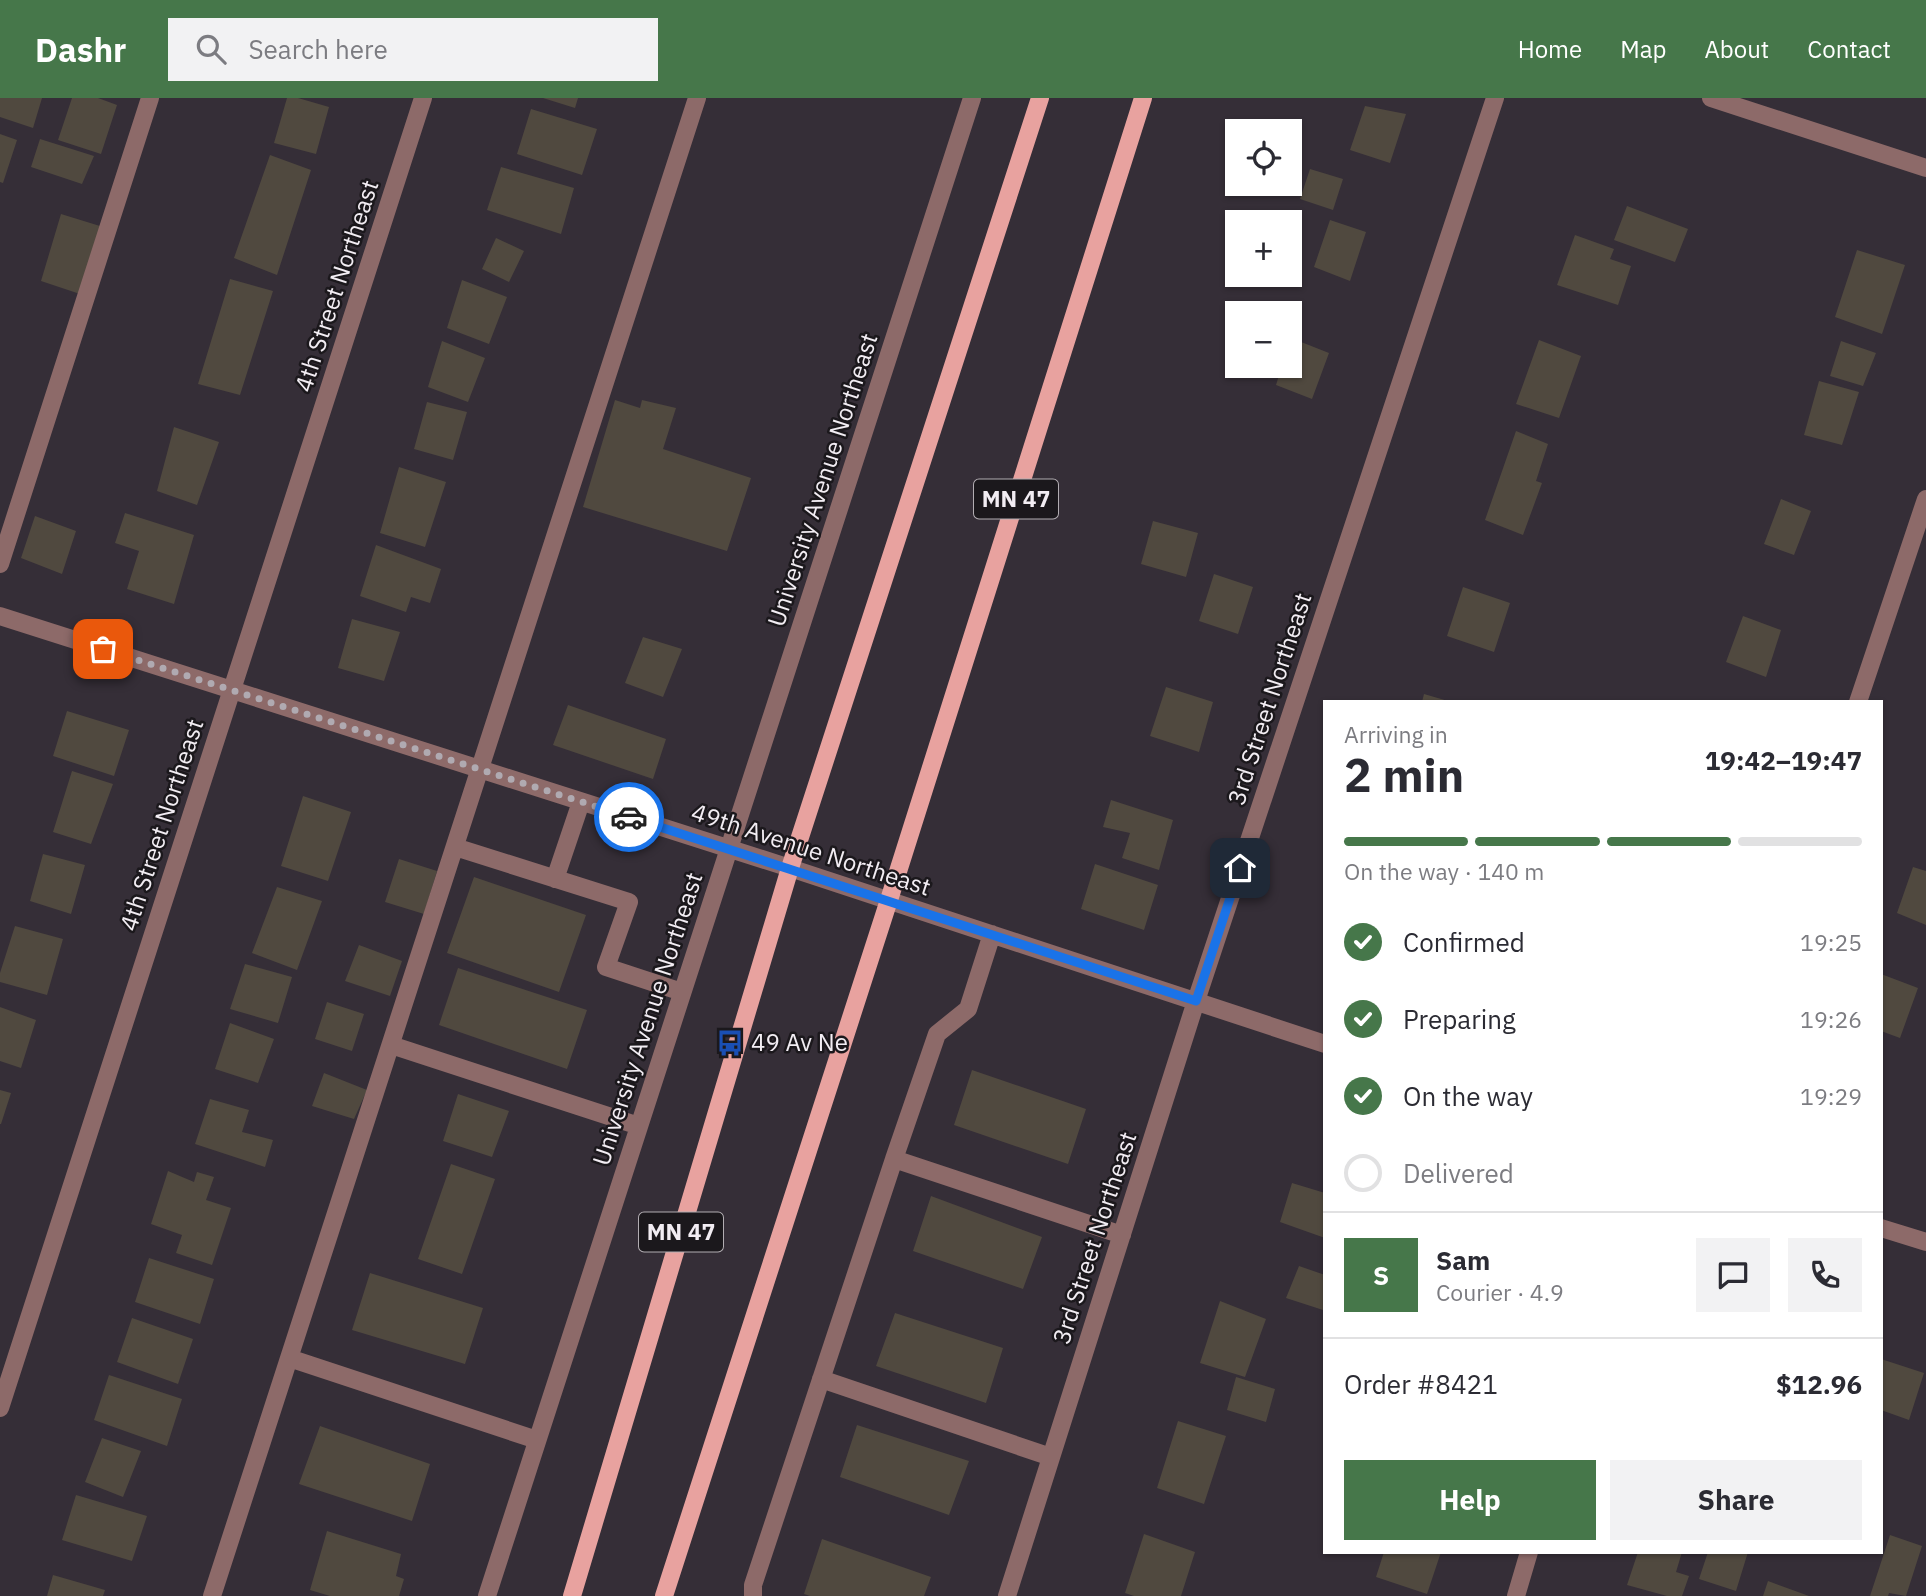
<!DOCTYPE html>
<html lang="en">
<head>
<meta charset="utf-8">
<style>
  body { margin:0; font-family:"IBM Plex Sans",sans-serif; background:#f2f2f3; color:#2b2b33; height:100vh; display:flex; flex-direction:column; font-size:26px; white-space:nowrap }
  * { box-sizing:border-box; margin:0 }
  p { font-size:23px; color:#7c7c81 }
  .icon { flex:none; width:38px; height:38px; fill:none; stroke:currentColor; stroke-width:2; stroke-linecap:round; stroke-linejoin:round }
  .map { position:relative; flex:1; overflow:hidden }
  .sheet { position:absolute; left:1323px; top:602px; width:560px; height:854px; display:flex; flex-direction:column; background:#fff; border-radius:0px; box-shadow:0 2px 5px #0004 }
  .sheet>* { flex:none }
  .tools { position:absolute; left:1225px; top:21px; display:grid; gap:14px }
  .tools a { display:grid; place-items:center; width:77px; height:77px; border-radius:0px; background:#fff; box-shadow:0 2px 5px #0004; font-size:35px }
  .pin { position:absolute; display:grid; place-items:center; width:60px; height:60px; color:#fff; margin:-30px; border-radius:14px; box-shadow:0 4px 10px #0006 }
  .courier { position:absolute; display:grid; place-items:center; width:70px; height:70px; margin:-35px; border:5px solid #1a73e8; border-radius:50%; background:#fff; color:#222; box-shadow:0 2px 9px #0007 }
  .head em { font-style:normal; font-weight:700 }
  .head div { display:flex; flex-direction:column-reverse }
  .head { display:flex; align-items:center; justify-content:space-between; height:119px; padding:0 21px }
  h1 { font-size:46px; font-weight:700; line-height:52px }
  .bar { display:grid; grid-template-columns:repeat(4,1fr); gap:10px 7px; align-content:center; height:84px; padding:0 21px }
  .bar i { height:9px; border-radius:5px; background:#e1e1e2 }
  .bar .current { background:#46774a }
  .bar p { grid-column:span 4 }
  .line { display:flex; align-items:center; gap:18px; padding:0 21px; border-top:2px solid #e1e1e2 }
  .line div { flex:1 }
  .round { display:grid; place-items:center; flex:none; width:74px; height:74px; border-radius:0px; background:#f2f2f3 }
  ol { padding:0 21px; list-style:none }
  li { display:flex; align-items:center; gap:21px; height:77px }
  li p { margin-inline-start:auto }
  li .icon { padding:7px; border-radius:50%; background:#46774a; color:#fff; stroke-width:4 }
  li:last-child { color:#7c7c81 }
  li i { width:38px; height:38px; border:4px solid #e1e1e2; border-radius:50% }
  .button { display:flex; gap:14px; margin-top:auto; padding:14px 21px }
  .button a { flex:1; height:80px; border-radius:0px; background:#46774a; color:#fff; font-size:28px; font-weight:700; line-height:80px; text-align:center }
  .button a+a { background:#f2f2f3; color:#2b2b33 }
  header { display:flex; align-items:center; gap:42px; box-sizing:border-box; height:98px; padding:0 35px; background:#46774a; color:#fff }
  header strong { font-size:33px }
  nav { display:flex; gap:38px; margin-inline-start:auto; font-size:24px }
  .search { width:490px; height:63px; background:#f2f2f3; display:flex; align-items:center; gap:18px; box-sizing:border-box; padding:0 24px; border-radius:0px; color:#7c7c81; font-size:26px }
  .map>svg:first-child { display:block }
</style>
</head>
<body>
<header>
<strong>Dashr</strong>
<div class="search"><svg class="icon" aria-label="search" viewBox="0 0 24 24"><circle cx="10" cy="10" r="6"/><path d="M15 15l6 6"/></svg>Search here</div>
<nav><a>Home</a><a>Map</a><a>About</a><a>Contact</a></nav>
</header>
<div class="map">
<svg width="1926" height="1498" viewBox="0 0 1926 1498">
  <rect width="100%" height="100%" fill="#352e37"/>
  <path fill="#50493f" d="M 0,0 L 42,0 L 33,30 L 0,19 Z
    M 72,0 L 98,0 L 117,7 L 101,56 L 58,42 Z
    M 287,0 L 298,0 L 329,9 L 316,56 L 274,45 Z
    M 543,0 L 578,0 L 575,10 Z
    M 1365,8 L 1406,16 L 1390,65 L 1350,52 Z
    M 531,11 L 597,31 L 582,77 L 517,56 Z
    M 0,36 L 17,42 L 3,85 L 0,84 Z
    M 40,41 L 94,58 L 82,86 L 31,69 Z
    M 270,57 L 311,72 L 277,177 L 234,160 Z
    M 501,69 L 574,90 L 561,136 L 487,112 Z
    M 1310,71 L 1343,81 L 1333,112 L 1300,101 Z
    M 1627,108 L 1688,131 L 1675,164 L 1614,142 Z
    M 61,116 L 100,128 L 80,196 L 41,183 Z
    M 1330,122 L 1366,134 L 1350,183 L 1314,169 Z
    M 1575,137 L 1614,151 L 1610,161 L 1631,168 L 1618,207 L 1557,187 Z
    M 496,140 L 524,153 L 509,184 L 482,171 Z
    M 1857,152 L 1905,167 L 1882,236 L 1835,219 Z
    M 230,181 L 273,193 L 240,297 L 198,286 Z
    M 462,182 L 507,199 L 489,246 L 447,230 Z
    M 1291,240 L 1329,255 L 1312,301 L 1276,287 L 1282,268 L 1290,268 Z
    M 1539,242 L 1581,258 L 1559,320 L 1516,306 Z
    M 442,243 L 485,260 L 468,304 L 428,289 Z
    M 1841,243 L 1876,255 L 1863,288 L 1830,278 Z
    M 1819,283 L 1859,294 L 1842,347 L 1804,337 Z
    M 615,302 L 640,310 L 642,302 L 676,310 L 663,351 L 751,380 L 727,453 L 583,409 Z
    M 427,304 L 467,314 L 453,362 L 414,351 Z
    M 174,329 L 219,344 L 197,407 L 157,393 Z
    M 1516,333 L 1548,346 L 1536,383 L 1542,385 L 1523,437 L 1485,422 Z
    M 399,369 L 446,384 L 425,449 L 380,435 Z
    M 1781,401 L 1811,413 L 1794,457 L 1764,446 Z
    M 125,415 L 194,437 L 174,506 L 127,491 L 139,453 L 115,445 Z
    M 35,418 L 76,433 L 62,476 L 21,460 Z
    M 1153,423 L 1198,435 L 1186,479 L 1141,466 Z
    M 376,447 L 441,471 L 430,505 L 411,499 L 406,514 L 360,498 Z
    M 1214,476 L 1253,489 L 1238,536 L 1199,523 Z
    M 1463,489 L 1510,505 L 1494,554 L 1447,538 Z
    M 1743,518 L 1781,532 L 1766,579 L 1726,564 Z
    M 352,521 L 400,534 L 384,583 L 338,570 Z
    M 643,539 L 682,551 L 663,599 L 625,585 Z
    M 1166,589 L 1213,604 L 1199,654 L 1150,638 Z
    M 1424,596 L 1448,603 L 1448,604 L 1422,604 Z
    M 568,607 L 666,641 L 653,681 L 553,647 Z
    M 67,613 L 129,632 L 114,678 L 53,658 Z
    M 72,673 L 113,686 L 91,746 L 53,734 Z
    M 303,698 L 351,714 L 328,783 L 281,768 Z
    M 1111,702 L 1173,722 L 1159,772 L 1122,760 L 1130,735 L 1103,729 Z
    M 43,756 L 85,767 L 71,816 L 30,803 Z
    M 399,761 L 437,773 L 424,816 L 385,804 Z
    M 1095,766 L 1158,787 L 1144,832 L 1081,811 Z
    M 1913,769 L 1926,773 L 1926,827 L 1897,815 Z
    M 474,779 L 586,817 L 559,894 L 447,855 Z
    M 277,789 L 322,803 L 297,872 L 252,855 Z
    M 15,828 L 63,841 L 47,897 L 0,884 L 0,875 Z
    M 359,847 L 402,863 L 390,898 L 345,883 Z
    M 245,866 L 292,879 L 278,925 L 230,911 Z
    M 458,870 L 587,912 L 567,971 L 439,927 Z
    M 1881,876 L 1918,890 L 1900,940 L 1881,933 Z
    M 327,904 L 364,916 L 352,953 L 315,941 Z
    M 0,909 L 36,922 L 21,970 L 0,963 Z
    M 230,925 L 274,941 L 258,985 L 215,971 Z
    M 972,972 L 1086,1011 L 1068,1066 L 954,1027 Z
    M 324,975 L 367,992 L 354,1021 L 312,1008 Z
    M 0,992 L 11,995 L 1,1026 L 0,1026 Z
    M 458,996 L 509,1013 L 492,1059 L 443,1043 Z
    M 210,1001 L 249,1012 L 242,1034 L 273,1042 L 265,1069 L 195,1046 Z
    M 451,1066 L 495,1081 L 462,1176 L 418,1161 Z
    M 168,1073 L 194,1084 L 197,1074 L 214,1079 L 206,1102 L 231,1110 L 212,1167 L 176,1155 L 182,1137 L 151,1126 Z
    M 1292,1085 L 1325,1095 L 1325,1140 L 1280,1124 Z
    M 931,1098 L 1042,1139 L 1023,1191 L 913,1153 Z
    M 149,1160 L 214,1181 L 200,1226 L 135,1204 Z
    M 1299,1168 L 1325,1177 L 1323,1212 L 1286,1200 Z
    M 370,1175 L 483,1210 L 465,1266 L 352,1232 Z
    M 1220,1203 L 1266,1221 L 1245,1279 L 1200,1265 Z
    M 895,1215 L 1003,1250 L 986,1305 L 876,1268 Z
    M 132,1220 L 193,1241 L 178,1286 L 117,1264 Z
    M 1881,1261 L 1924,1275 L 1909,1322 L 1881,1312 Z
    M 109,1277 L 182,1301 L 167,1348 L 94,1322 Z
    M 1236,1279 L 1275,1291 L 1266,1324 L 1227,1312 Z
    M 1178,1323 L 1226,1338 L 1204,1406 L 1157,1390 Z
    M 857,1327 L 969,1363 L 949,1417 L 840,1379 Z
    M 320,1328 L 430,1366 L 412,1423 L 299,1386 Z
    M 102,1340 L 141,1353 L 123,1399 L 85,1384 Z
    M 76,1397 L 147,1418 L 132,1463 L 62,1442 Z
    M 327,1433 L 401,1456 L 396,1478 L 404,1481 L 399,1498 L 330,1498 L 310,1492 Z
    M 1144,1436 L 1195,1454 L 1181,1498 L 1134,1498 L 1125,1495 Z
    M 1890,1437 L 1922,1448 L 1906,1498 L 1889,1495 L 1888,1498 L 1870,1498 Z
    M 822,1441 L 931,1479 L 924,1498 L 810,1498 L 804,1496 Z
    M 1384,1454 L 1441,1454 L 1427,1496 L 1376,1479 Z
    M 1638,1454 L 1682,1454 L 1676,1474 L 1689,1478 L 1682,1498 L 1667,1498 L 1627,1487 Z
    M 1708,1454 L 1748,1454 L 1736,1493 L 1699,1481 Z
    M 53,1477 L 105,1492 L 103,1498 L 47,1498 Z
    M 1768,1483 L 1809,1498 L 1763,1498 Z"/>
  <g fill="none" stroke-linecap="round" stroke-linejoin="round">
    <path stroke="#8d6a69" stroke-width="18" d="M 1711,0 L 1926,70
      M 0,466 L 150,0
      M 0,518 L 790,770 L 1325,946
      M 1858,604 L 1926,401
      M 455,749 L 629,804 L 606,869 L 682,894
      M 555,781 L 581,704
      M 992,836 L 968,911 L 937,936 L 894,1061 L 1122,1137
      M 391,947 L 639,1028
      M 1881,1130 L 1926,1144
      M 289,1260 L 537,1342
      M 821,1281 L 1051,1359
      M 0,1310 L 423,0
      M 212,1498 L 697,0
      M 487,1498 L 972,0
      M 753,1498 L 753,1487 L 894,1061
      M 1007,1498 L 1196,903 L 1495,0
      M 1516,1498 L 1529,1454"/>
    <path stroke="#e8a29f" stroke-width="18" d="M 572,1498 L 790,770 L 1040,0
      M 664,1498 L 889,802 L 1143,0"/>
  </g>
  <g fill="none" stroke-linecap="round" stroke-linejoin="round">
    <path stroke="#b0aab1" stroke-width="7" stroke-dasharray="0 12.6" d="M 103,551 L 629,719"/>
    <path stroke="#1a73e8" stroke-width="9" d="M 629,719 L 1196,903 L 1240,770"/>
  </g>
  <defs>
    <g id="bus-bare" transform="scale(2.1)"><path d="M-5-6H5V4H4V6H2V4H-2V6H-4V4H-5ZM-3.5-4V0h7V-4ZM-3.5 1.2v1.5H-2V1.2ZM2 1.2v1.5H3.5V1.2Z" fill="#1a4fb4" stroke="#1b181c" stroke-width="2.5" paint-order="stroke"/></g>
  </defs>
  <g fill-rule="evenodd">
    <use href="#bus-bare" x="730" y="945"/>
  </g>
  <g text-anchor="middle" stroke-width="5" stroke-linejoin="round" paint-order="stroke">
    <g fill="#1b181c" stroke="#b2adb2" stroke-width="2">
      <rect x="974" y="381.5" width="84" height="39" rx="5"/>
      <rect x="639" y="1114.5" width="84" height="39" rx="5"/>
    </g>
    <g font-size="23" font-weight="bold" fill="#f2edf3">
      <text x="1016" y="409">MN 47</text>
      <text x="681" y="1142">MN 47</text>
    </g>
    <g font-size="24" fill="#f2edf3" stroke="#1b181c">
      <text transform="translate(337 188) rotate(-72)" y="8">4th Street Northeast</text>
      <text transform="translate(823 382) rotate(-72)" y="8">University Avenue Northeast</text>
      <text transform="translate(1270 601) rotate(-72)" y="8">3rd Street Northeast</text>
      <text transform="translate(162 727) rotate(-72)" y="8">4th Street Northeast</text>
      <text transform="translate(811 752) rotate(18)" y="8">49th Avenue Northeast</text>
      <text transform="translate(648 921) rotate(-72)" y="8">University Avenue Northeast</text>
      <text transform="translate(1095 1140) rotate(-72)" y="8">3rd Street Northeast</text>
    </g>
    <g font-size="24" fill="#f2edf3" stroke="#1b181c" text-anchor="start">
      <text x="751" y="953">49 Av Ne</text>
    </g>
  </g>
</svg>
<div class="tools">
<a><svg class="icon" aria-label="locate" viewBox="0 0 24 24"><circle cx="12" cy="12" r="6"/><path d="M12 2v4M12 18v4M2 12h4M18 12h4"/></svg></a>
<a>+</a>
<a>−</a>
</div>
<div class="pin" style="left:103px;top:551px;background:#ea580c"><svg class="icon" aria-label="bag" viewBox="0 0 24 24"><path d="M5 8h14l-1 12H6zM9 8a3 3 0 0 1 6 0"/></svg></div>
<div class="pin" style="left:1240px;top:770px;background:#1f2937"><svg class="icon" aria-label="home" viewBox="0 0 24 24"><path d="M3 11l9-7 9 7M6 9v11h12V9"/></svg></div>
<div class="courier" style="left:629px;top:719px"><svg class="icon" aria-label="car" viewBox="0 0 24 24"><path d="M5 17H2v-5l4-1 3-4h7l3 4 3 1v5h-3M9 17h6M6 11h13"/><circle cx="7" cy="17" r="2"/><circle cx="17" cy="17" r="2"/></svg></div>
<section class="sheet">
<div class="head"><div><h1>2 min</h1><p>Arriving in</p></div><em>19:42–19:47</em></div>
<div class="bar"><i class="current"></i><i class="current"></i><i class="current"></i><i></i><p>On the way · 140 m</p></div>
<ol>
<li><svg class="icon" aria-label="check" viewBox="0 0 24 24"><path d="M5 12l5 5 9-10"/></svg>Confirmed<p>19:25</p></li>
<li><svg class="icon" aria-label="check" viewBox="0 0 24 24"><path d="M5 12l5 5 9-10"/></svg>Preparing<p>19:26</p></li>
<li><svg class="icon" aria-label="check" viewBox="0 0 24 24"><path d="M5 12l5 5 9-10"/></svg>On the way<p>19:29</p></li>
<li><i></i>Delivered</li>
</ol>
<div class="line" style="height:126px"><b class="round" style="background:#46774a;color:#fff">S</b><div><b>Sam</b><p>Courier · 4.9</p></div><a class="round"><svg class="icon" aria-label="chat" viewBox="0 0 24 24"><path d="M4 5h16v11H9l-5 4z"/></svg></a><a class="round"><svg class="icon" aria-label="phone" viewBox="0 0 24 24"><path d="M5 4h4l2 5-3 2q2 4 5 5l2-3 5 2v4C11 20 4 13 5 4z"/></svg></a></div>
<div class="line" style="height:91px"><div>Order #8421</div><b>$12.96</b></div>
<div class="button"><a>Help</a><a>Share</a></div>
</section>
</div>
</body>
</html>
